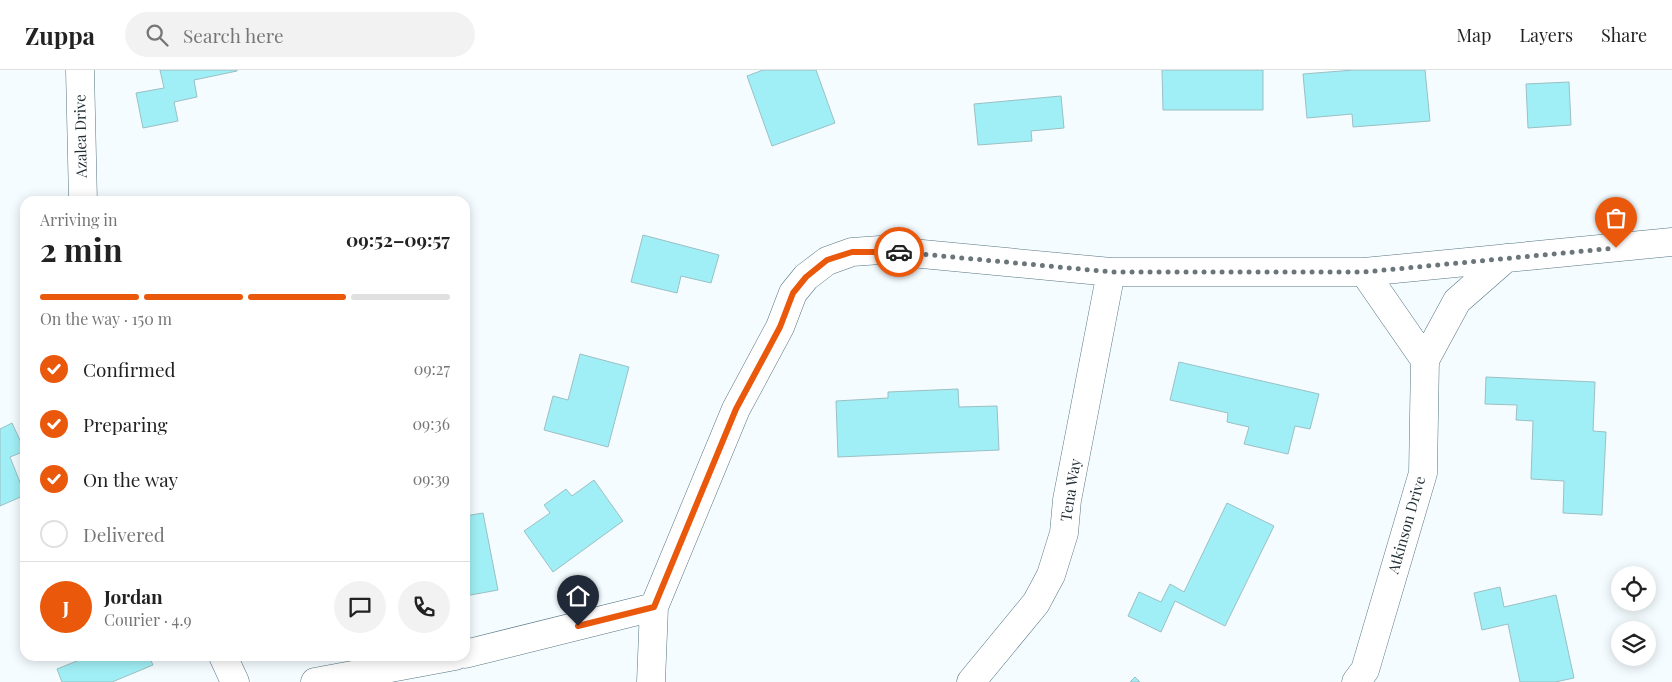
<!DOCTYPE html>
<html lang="en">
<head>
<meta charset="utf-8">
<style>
  body { margin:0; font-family:"Playfair Display",serif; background:#f2f2f2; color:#222; height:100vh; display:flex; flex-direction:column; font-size:19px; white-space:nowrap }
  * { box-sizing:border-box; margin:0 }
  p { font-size:16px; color:#767676 }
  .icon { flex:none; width:28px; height:28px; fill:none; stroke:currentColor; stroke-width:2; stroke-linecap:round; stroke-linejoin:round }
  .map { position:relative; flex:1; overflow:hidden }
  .drawer { position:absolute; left:20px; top:126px; width:450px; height:465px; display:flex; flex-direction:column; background:#fff; border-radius:15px; box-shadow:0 2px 12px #0003 }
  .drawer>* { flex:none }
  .controls { position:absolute; left:1611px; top:496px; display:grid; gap:10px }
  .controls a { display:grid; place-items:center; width:45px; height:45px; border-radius:50%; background:#fff; box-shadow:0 2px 12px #0003; font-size:25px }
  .pin { position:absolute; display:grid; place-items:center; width:42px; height:42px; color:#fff; margin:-51px -21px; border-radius:50% 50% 50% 0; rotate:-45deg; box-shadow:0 0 5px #0007 }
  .pin .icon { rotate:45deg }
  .courier { position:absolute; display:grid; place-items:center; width:50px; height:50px; margin:-25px; border:4px solid #ea580c; border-radius:50%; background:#fff; color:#222; box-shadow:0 1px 6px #0007 }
  .head em { font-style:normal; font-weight:700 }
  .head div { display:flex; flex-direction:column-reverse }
  .head { display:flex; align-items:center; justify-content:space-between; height:85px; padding:0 20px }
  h1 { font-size:32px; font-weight:700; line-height:38px }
  .bar { display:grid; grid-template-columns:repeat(4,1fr); gap:8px 5px; align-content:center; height:60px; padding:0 20px }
  .bar i { height:6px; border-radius:4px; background:#e0e0e0 }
  .bar .on { background:#ea580c }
  .bar p { grid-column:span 4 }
  .line { display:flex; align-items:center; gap:12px; padding:0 20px; border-top:1px solid #e0e0e0 }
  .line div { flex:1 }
  .round { display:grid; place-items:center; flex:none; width:52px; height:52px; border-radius:26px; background:#f2f2f2 }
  ol { padding:0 20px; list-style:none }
  li { display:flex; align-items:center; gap:15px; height:55px }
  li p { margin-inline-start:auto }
  li .icon { padding:5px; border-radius:50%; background:#ea580c; color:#fff; stroke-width:4 }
  li:last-child { color:#767676 }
  li i { width:28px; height:28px; border:2px solid #e0e0e0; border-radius:50% }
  header { display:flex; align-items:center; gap:30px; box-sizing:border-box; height:70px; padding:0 25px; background:#fff; border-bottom:1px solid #e0e0e0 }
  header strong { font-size:24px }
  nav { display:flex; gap:28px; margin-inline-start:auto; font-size:18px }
  .search { width:350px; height:45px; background:#f2f2f2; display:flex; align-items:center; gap:12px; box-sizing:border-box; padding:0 18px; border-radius:28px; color:#767676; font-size:19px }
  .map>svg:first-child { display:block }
</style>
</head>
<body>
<header>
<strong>Zuppa</strong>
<div class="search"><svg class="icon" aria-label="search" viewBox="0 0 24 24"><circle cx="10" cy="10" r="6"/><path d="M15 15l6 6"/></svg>Search here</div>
<nav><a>Map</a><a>Layers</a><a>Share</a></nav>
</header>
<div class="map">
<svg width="1672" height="612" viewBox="0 0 1672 612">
  <rect width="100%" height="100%" fill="#f5fcff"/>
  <path fill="#a1eff6" stroke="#9ac0c4" d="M 160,0 L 237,0 L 237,1 L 194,10 L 197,27 L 174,32 L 178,51 L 143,58 L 136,23 L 164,18 Z
    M 763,0 L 816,0 L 835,53 L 772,76 L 747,6 Z
    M 1162,0 L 1263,0 L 1263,40 L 1163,40 Z
    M 1354,0 L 1425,0 L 1430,51 L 1353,57 L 1352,44 L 1307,48 L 1303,4 Z
    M 1569,12 L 1571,55 L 1528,58 L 1526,14 Z
    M 1061,26 L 1064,58 L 1031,61 L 1032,71 L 978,75 L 974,34 Z
    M 643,165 L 719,185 L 711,213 L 681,206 L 677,223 L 631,212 Z
    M 580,284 L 629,297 L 608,377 L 544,360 L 553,326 L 568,330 Z
    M 1179,292 L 1319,324 L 1310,359 L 1295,356 L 1288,384 L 1244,374 L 1249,357 L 1227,352 L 1228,343 L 1170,330 Z
    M 1486,307 L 1595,312 L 1593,361 L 1606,362 L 1602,445 L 1563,443 L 1564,411 L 1531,409 L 1533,351 L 1516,350 L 1517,335 L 1485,334 Z
    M 958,319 L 959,337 L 997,336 L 999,380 L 838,387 L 836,331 L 888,328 L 888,322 Z
    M 12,353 L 25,381 L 10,387 L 25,425 L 0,436 L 0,359 Z
    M 594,410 L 623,451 L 553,502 L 524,461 L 550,443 L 544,435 L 566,419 L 572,426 Z
    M 1227,433 L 1274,456 L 1225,556 L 1175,531 L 1161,562 L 1128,546 L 1139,522 L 1161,532 L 1170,514 L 1184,522 Z
    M 483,443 L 498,520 L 465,526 L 465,446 Z
    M 1500,517 L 1504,537 L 1556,525 L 1574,608 L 1555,612 L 1520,612 L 1508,554 L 1482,560 L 1474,523 Z
    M 75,586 L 149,586 L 153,595 L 112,612 L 62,612 L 57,599 L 77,591 Z
    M 1135,607 L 1140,612 L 1130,612 Z"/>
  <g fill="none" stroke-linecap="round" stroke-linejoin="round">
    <g stroke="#567582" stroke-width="29">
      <path id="minor" d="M 80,0 L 83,131
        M 1425,290 L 1457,231 L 1506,188
        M 465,584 L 654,537
        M 223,586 L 235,612
        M 315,612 L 455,586
        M 651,612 L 654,537 L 736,339 L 780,257 L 793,223 L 806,207 L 827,191 L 852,182 L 880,180 L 1111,202 L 1364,202 L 1672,172
        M 971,612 L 1036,533 L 1051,505 L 1064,463 L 1067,430 L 1111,202
        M 1356,612 L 1365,600 L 1423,403 L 1425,290 L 1364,202"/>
    </g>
    <use href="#minor" stroke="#fff" stroke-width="28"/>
  </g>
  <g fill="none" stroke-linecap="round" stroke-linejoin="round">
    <path stroke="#6b767b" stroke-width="5" stroke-dasharray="0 9" d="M 899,182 L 1112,202 L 1364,202 L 1616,178"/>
    <path stroke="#ea580c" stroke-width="6" d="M 578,556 L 654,537 L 736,339 L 780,257 L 793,223 L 806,207 L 827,190 L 852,182 L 899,182"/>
  </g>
  <g text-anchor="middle" stroke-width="4" stroke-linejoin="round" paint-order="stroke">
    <g font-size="15" fill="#212e34" stroke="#fff">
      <text transform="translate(81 66) rotate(-91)" y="5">Azalea Drive</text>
      <text transform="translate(1071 420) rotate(-81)" y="5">Tena Way</text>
      <text transform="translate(1407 455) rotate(-74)" y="5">Atkinson Drive</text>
    </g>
  </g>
</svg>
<div class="controls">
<a><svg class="icon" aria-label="locate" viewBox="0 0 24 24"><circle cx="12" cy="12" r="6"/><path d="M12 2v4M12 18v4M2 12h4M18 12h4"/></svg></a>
<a><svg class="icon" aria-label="layers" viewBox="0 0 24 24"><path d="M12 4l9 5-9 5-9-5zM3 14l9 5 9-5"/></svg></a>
</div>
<div class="pin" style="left:1616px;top:178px;background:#ea580c"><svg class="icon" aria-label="bag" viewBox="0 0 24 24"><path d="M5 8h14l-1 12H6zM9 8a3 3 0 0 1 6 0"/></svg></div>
<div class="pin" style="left:578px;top:556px;background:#1f2937"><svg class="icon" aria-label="home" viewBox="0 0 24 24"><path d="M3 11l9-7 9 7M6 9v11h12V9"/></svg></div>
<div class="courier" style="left:899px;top:182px"><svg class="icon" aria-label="car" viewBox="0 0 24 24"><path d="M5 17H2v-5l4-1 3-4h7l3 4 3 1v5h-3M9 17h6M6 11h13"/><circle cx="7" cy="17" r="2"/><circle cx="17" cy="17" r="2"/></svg></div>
<section class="drawer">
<div class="head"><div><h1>2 min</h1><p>Arriving in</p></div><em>09:52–09:57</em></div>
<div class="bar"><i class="on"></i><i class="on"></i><i class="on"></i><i></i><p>On the way · 150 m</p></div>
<ol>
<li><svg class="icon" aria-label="check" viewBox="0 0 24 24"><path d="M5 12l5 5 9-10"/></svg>Confirmed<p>09:27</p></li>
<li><svg class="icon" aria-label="check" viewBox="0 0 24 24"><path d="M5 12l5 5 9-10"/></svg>Preparing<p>09:36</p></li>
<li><svg class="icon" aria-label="check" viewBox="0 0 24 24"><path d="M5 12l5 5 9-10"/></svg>On the way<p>09:39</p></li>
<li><i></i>Delivered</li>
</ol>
<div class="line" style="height:90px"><b class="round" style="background:#ea580c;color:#fff">J</b><div><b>Jordan</b><p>Courier · 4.9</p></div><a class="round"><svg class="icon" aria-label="chat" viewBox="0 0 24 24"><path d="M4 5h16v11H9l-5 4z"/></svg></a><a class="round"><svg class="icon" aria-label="phone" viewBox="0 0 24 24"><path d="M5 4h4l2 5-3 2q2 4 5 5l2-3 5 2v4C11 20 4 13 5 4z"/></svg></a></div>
</section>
</div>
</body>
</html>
